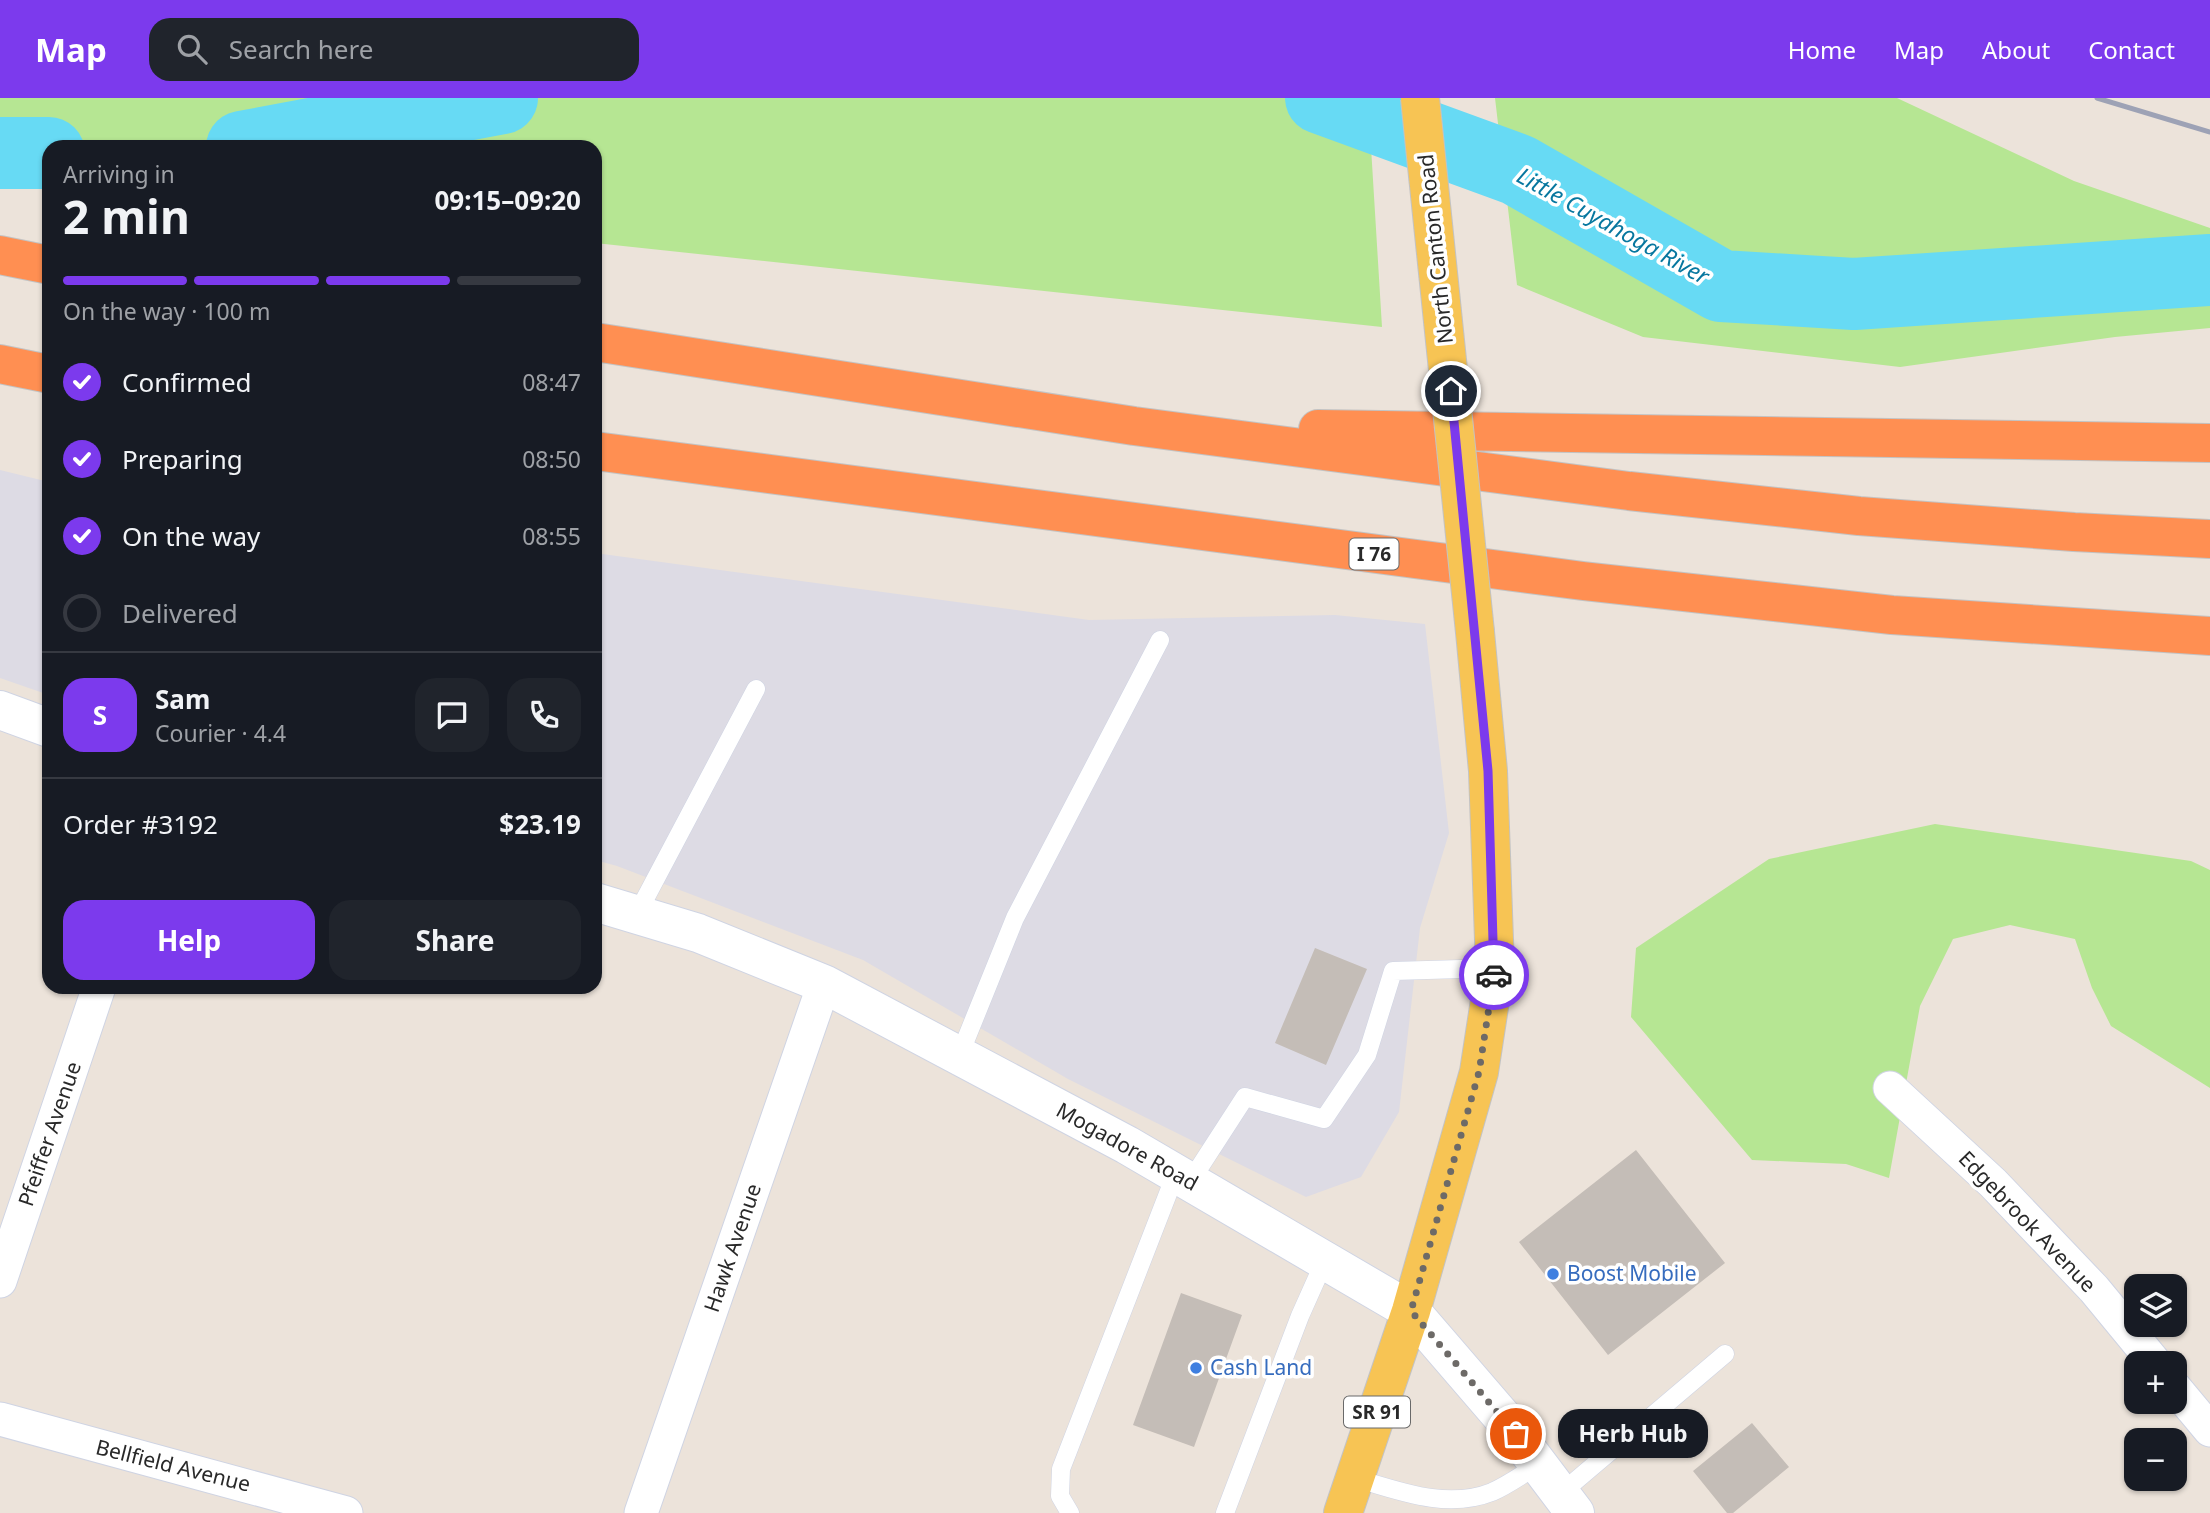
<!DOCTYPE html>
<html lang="en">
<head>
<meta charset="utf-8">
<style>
  body { margin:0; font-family:"Noto Sans",sans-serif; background:#20242c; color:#f1f3f6; height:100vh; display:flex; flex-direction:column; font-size:26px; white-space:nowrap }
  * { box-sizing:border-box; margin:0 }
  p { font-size:23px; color:#9ea1a6 }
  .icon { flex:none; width:38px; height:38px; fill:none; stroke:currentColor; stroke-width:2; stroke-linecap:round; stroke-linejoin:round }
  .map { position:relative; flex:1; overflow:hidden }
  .side { position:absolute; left:42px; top:42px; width:560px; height:854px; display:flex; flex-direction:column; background:#171b24; border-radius:21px; box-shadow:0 2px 5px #0004 }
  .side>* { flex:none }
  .tools { position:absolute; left:2124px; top:1176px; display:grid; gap:14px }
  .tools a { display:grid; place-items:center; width:63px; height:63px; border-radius:14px; background:#171b24; box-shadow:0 2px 5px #0004; font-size:35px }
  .pin { position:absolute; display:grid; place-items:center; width:60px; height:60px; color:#fff; margin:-30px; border:4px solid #fff; border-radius:50%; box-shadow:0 2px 7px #0007 }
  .courier { position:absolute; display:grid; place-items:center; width:70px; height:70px; margin:-35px; border:5px solid #7c3aed; border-radius:50%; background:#fff; color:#222; box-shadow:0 2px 9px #0007 }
  .bubble { position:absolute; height:49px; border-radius:21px; background:#171b24; box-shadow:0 2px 5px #0004; font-size:23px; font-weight:700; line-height:49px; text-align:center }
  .overview em { font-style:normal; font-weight:700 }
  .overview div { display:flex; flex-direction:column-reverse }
  .overview { display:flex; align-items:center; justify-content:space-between; height:119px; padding:0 21px }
  h1 { font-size:46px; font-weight:700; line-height:52px }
  .bar { display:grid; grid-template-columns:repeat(4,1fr); gap:10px 7px; align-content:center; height:84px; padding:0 21px }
  .bar i { height:9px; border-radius:5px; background:#363941 }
  .bar .active { background:#7c3aed }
  .bar p { grid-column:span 4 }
  .line { display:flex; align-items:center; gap:18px; padding:0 21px; border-top:2px solid #363941 }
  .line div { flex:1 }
  .round { display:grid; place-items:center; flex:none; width:74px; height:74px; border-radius:21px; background:#20242c }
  ol { padding:0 21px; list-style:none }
  li { display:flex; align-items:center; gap:21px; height:77px }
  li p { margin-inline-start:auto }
  li .icon { padding:7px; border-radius:50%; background:#7c3aed; color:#fff; stroke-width:4 }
  li:last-child { color:#9ea1a6 }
  li i { width:38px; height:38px; border:4px solid #363941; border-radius:50% }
  .button { display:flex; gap:14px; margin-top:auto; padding:14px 21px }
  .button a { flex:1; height:80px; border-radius:21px; background:#7c3aed; color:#fff; font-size:28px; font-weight:700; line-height:80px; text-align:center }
  .button a+a { background:#20242c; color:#f1f3f6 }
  header { display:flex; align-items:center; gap:42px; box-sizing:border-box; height:98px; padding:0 35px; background:#7c3aed; color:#fff }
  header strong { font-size:33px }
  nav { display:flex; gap:38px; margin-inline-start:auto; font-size:24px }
  .search { width:490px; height:63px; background:#20242c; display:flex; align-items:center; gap:18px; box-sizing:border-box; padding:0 24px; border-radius:21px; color:#9ea1a6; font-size:26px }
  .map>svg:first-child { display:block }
</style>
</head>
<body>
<header>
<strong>Map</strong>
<div class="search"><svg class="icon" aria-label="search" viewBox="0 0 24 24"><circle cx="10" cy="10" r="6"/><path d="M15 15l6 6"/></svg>Search here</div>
<nav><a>Home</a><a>Map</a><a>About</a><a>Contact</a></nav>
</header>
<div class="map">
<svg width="2210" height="1415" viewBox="0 0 2210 1415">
  <rect width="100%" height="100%" fill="#ece3da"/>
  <path fill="#dddbe4" d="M 0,372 L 49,384 L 49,597 L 0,580 Z
    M 595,455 L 1089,522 L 1335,517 L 1425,526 L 1449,735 L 1420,830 L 1399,1014 L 1361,1079 L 1306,1099 L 1068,981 L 863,862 L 617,768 L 595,762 Z"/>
  <path fill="#b6e693" d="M 0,0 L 1368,0 L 1382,229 L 595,145 L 595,49 L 49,49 L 49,78 L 0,71 Z
    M 1495,0 L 1897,0 L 2074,83 L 2210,130 L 2210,230 L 2115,239 L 1900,269 L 1643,239 L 1517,187 Z
    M 1935,726 L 2191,763 L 2210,772 L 2210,990 L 2111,928 L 2092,890 L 2075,841 L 2010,827 L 1953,841 L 1920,908 L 1889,1080 L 1846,1066 L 1752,1062 L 1631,919 L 1636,850 L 1769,761 Z"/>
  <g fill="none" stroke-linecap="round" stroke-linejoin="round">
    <path stroke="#67daf4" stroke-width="72" d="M 1321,0 L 1518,72 L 1721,188 L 1854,196 L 2210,172
      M 242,49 L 502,0
      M 0,55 L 49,55"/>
  </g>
  <path fill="#c4bdb7" d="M 1315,850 L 1367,871 L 1326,967 L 1275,945 Z
    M 1636,1052 L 1725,1165 L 1608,1257 L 1519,1144 Z
    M 1181,1195 L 1242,1217 L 1194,1349 L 1133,1327 Z
    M 1752,1325 L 1789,1369 L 1733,1415 L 1727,1415 L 1693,1373 Z"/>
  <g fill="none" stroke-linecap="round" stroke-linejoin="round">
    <g stroke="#cfd4e3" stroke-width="19">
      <path id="lane" d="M 637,816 L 756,591
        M 960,956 L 1015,820 L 1160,542
        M 1190,1084 L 1245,999 L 1324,1021 L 1367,957 L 1393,873 L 1495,870
        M 1355,1380 C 1399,1393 1447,1412 1492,1394 C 1508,1387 1523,1376 1538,1367
        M 1560,1396 L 1725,1256
        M 1070,1415 L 1060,1398 L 1061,1371 L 1176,1075
        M 1225,1415 L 1300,1218 L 1325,1162"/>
    </g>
    <g stroke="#cfd4e3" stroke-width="35">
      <path id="street" d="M 1890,990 L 1993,1085 L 2094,1191 L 2155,1265
        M 0,1183 L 99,889
        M 2175,1290 L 2210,1332
        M 0,1321 L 346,1415
        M 641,1415 L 824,886"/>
    </g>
    <g stroke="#cfd4e3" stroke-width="40">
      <path id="secondary" d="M 0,612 L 49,630
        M 595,804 L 698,835 L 824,886 L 1127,1047 L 1411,1213 L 1504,1321 L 1575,1415"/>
    </g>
    <g stroke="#c3c3c3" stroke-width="40">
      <path id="primary" d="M 1343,1415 L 1411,1213 L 1479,974 L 1495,870 L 1488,673 L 1475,534"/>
    </g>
    <g stroke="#c3c3c3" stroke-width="40">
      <path id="highway" d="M 0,157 L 49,167
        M 595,244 L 1134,328 L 1629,393 L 1859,418 L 2074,434 L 2210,441
        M 0,266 L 49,276
        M 1318,331 L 2210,345
        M 595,353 L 1583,483 L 1892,517 L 2210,538"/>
    </g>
    <use href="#lane" stroke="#fff" stroke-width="18"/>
    <use href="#street" stroke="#fff" stroke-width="33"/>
    <use href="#secondary" stroke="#fff" stroke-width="38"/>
    <use href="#primary" stroke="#f7c454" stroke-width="38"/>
    <use href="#highway" stroke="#ff8f52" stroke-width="38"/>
    <path stroke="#9da2b5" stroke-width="5" d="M 2097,0 L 2210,34"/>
    <g stroke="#c3c3c3" stroke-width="40" stroke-linecap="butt">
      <path id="primary-bridge" d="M 1420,0 L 1475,534"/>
    </g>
    <use href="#primary-bridge" stroke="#f7c454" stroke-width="38"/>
  </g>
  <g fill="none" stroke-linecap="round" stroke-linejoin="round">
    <path stroke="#6d6a67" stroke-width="7" stroke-dasharray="0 12.6" d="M 1494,877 L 1479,974 L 1411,1213 L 1516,1336"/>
    <path stroke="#7c3aed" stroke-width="9" d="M 1451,293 L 1488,673 L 1494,877"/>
  </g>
  <g fill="#3f7fe0" stroke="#fff" stroke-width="2.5">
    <circle cx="1553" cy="1176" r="7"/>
    <circle cx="1196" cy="1270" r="7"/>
  </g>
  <g text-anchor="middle" stroke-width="7" stroke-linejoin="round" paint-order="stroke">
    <g fill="#fff" stroke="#696969" stroke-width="2">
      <rect x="1349.5" y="440.5" width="49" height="31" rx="5"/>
      <rect x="1344" y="1298.5" width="66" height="31" rx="5"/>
    </g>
    <g font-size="19" font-weight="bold" fill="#292929">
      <text x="1374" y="463">I 76</text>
      <text x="1377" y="1321">SR 91</text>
    </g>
    <g font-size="21" fill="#292929" stroke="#fff">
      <text transform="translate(1436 151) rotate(-96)" y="7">North Canton Road</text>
      <text transform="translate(50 1036) rotate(-71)" y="7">Pfeiffer Avenue</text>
      <text transform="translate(1127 1049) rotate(29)" y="7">Mogadore Road</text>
      <text transform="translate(2027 1124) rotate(46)" y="7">Edgebrook Avenue</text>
      <text transform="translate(733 1150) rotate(-71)" y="7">Hawk Avenue</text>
      <text transform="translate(173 1368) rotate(14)" y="7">Bellfield Avenue</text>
    </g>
    <g font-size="21" fill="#366cbe" stroke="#fff" text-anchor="start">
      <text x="1567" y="1183">Boost Mobile</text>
      <text x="1210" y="1277">Cash Land</text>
    </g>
    <g font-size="23" font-style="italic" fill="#07779f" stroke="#fff">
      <text transform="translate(1613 128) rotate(29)" y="8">Little Cuyahoga River</text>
    </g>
  </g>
</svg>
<div class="tools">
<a><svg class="icon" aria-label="layers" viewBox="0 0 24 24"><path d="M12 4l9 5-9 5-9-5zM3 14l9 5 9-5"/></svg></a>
<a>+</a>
<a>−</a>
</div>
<div class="pin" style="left:1516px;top:1336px;background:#ea580c"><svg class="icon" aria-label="bag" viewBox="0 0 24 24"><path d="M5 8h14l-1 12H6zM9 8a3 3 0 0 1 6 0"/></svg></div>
<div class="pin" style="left:1451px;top:293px;background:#1f2937"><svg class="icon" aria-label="home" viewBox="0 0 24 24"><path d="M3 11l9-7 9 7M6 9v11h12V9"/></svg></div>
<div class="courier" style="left:1494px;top:877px"><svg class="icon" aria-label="car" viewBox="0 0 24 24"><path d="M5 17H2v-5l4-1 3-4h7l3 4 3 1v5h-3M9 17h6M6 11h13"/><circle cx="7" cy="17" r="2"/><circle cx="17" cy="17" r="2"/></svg></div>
<div class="bubble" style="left:1558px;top:1311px;width:150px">Herb Hub</div>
<section class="side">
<div class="overview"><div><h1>2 min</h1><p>Arriving in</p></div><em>09:15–09:20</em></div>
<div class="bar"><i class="active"></i><i class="active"></i><i class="active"></i><i></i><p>On the way · 100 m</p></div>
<ol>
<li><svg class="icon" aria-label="check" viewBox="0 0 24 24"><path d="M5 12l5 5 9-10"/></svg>Confirmed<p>08:47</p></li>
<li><svg class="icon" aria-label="check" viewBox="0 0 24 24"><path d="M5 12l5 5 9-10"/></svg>Preparing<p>08:50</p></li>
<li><svg class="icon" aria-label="check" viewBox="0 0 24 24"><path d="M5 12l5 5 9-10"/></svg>On the way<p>08:55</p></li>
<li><i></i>Delivered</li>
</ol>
<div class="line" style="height:126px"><b class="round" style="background:#7c3aed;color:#fff">S</b><div><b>Sam</b><p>Courier · 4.4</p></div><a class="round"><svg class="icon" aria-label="chat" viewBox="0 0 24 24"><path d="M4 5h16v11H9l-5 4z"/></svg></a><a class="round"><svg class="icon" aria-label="phone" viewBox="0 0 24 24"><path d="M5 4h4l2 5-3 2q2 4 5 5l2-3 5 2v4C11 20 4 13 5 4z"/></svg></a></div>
<div class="line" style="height:91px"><div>Order #3192</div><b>$23.19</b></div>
<div class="button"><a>Help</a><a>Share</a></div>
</section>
</div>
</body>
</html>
